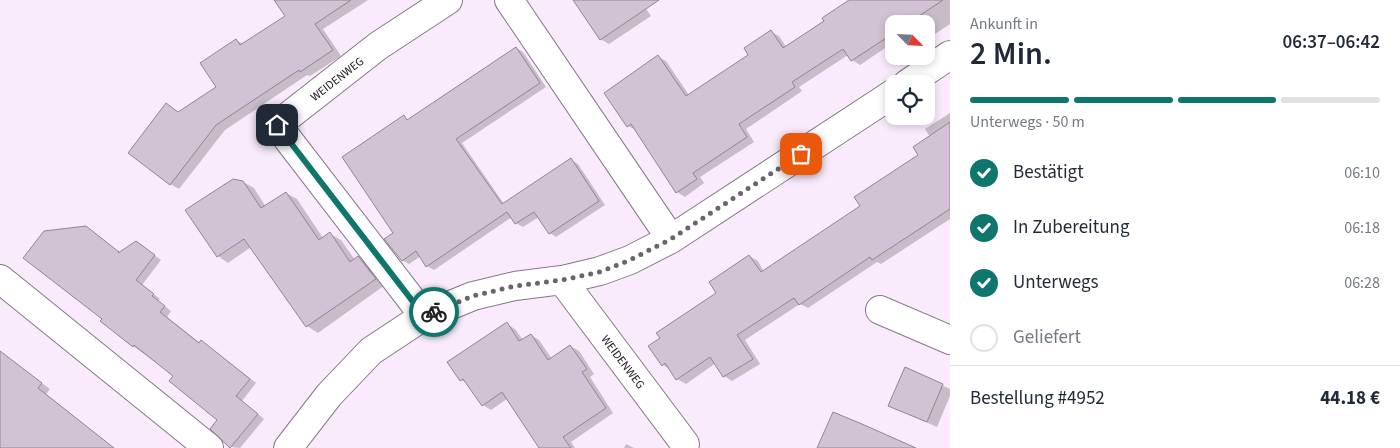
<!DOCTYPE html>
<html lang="de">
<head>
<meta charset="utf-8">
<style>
  body { margin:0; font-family:"Source Sans 3",sans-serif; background:#f6f6f7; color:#1f2937; height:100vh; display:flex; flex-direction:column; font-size:19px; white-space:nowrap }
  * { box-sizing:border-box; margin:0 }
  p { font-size:16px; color:#747a83 }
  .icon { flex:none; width:28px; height:28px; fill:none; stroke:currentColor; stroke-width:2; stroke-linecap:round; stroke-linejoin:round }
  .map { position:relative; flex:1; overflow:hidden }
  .sheet { display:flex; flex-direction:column; background:#fff; width:450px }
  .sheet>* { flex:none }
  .needle { width:32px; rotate:114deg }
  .fabs { position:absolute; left:885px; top:15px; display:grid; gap:10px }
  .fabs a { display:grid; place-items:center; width:50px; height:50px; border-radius:10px; background:#fff; box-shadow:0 2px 8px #0003; font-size:25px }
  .pin { position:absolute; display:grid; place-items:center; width:42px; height:42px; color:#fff; margin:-21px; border-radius:10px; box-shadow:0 2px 8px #0006 }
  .courier { position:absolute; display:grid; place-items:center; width:50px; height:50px; margin:-25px; border:4px solid #0f766e; border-radius:50%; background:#fff; color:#222; box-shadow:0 1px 6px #0007 }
  .summary em { font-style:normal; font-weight:600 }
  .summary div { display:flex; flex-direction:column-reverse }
  .summary { display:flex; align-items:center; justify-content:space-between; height:85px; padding:0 20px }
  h1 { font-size:32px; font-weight:600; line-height:38px }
  .bar { display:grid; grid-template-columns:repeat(4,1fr); gap:8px 5px; align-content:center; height:60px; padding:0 20px }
  .bar i { height:6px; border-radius:4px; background:#e0e1e3 }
  .bar .active { background:#0f766e }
  .bar p { grid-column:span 4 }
  .line { display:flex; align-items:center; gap:12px; padding:0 20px; border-top:1px solid #e0e1e3 }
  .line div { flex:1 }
  ol { padding:0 20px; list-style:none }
  li { display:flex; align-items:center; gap:15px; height:55px }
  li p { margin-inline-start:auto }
  li .icon { padding:5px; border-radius:50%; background:#0f766e; color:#fff; stroke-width:4 }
  li:last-child { color:#747a83 }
  li i { width:28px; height:28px; border:2px solid #e0e1e3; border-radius:50% }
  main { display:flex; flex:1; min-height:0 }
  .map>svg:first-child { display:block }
</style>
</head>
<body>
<main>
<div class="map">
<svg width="950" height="448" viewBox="0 0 950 448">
  <rect width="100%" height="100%" fill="#f9ebfb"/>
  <path fill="#0003" d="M 294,0 L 368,0 L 323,29 L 341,56 L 310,76 L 307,75 L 225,130 L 179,189 L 170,184 L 179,113 L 217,87 L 236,40 L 243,44 L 287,16 Z
    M 574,0 L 640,0 L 651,16 L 609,44 L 600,39 Z
    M 851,0 L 950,0 L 950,24 L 926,40 L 926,24 L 894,24 L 894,42 L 860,65 L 852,60 L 848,55 L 799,87 L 802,91 L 746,129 L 754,142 L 700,177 L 704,183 L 685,197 L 677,192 L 636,130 L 628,126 L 658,57 L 666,61 L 689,95 L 750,55 L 771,32 L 779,36 L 787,48 L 826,21 Z
    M 516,48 L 523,52 L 546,87 L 462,143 L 504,204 L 571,160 L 578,164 L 605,205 L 556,237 L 550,233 L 539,217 L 523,227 L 516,223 L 512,217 L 434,270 L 427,266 L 421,256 L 409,264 L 402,260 L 395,234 L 404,117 L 409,120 Z
    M 950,113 L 950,219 L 881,264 L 877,262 L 808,308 L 800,304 L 745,340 L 760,364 L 732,381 L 724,376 L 716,363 L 686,384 L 677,379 L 671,370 L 663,365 L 718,293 L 749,256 L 758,261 L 764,272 L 862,207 L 919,155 L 930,137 L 925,129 Z
    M 243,182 L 254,188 L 266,207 L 286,193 L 297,199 L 323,238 L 330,234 L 341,240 L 355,260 L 359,258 L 369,264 L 385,285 L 318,333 L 307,326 L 251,247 L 228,263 L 218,256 Z
    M 86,227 L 120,253 L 143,247 L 161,260 L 142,285 L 160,299 L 158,301 L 171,311 L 167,317 L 200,343 L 208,346 L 256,383 L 242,401 L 264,419 L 240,448 L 231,447 L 219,420 L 174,376 L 133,346 L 103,319 Z
    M 507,324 L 515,329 L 523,340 L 531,335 L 539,340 L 552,359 L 570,346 L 579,351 L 594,374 L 590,377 L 613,413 L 571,442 L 575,448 L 541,448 L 507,399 L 491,410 L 483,405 L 469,384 L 461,380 Z
    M 9,359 L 50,389 L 46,394 L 114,448 L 23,448 L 0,422 L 0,370 Z
    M 905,369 L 950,389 L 950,396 L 937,427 L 899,410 Z
    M 626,444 L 634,448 L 624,448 Z"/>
  <path fill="#d1c3d3" stroke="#928593" d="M 274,0 L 351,0 L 315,24 L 333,50 L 300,72 L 299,70 L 216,125 L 170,185 L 128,153 L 166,103 L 178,112 L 216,87 L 200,63 L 236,39 L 240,45 L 285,16 Z
    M 573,0 L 659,0 L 600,40 Z
    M 849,0 L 943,0 L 907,24 L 894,24 L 894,33 L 851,61 L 843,49 L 792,82 L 795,87 L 739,124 L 747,137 L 693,173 L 697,179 L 676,193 L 631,124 L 627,127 L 604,93 L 658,55 L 686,96 L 748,55 L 744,48 L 771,30 L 783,48 L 824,21 L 822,18 Z
    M 516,47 L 540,83 L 456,139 L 502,204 L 571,158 L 599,201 L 549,234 L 534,212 L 515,224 L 507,212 L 426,267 L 416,251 L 402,261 L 384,239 L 393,233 L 342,157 L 404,115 L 407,120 Z
    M 950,122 L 950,209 L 872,260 L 870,257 L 799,305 L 794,298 L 737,335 L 753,359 L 723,377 L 710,357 L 676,380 L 665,363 L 662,366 L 648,346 L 660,338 L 656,333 L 716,293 L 709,282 L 749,255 L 761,272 L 860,206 L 854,197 L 918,155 L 913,147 Z
    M 233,179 L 243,181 L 261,208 L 286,192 L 319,240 L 330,232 L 350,262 L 358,256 L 376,279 L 306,327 L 244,239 L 217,257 L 185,210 Z
    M 86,226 L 119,252 L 118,253 L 136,241 L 155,255 L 136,280 L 154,294 L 152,296 L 165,306 L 160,312 L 199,343 L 201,340 L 250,379 L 236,396 L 258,414 L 230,448 L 210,429 L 217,420 L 169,381 L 173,376 L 134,345 L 133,347 L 100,321 L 102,319 L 23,258 L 44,231 Z
    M 507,322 L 519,341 L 531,334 L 548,360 L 570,345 L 587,369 L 582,372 L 606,408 L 563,437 L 571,448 L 539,448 L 502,392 L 482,406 L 463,379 L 460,381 L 447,362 Z
    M 0,351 L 42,383 L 38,388 L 114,448 L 0,448 Z
    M 905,367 L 943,384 L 927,422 L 888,406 Z
    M 833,412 L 862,424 L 916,448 L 817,448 Z"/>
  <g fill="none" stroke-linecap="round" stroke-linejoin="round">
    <g stroke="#847886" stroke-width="30">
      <path id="minor" d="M 509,0 L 671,239
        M 907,84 L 950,55
        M 0,279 L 209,448
        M 562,280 L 685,444
        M 880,310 L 950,340
        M 424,316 L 277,125 L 378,46 L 448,0
        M 288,448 L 329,395 L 371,351 L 424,316 L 473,296 L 515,286 L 562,280 L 600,271 L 630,260 L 671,239 L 894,93"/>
    </g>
    <use href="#minor" stroke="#fff" stroke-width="28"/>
  </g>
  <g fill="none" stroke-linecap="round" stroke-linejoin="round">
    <path stroke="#6c646d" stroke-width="5" stroke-dasharray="0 9" d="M 434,312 L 473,296 L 515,286 L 562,280 L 600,272 L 630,260 L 671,239 L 801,154"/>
    <path stroke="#0f766e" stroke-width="6" d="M 277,125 L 424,316 L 434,312"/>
  </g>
  <g text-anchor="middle" stroke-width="4" stroke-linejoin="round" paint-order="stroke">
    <g font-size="12" fill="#201b20" stroke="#fdfdfd">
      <text transform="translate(337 79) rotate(-38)" y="4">WEIDENWEG</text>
      <text transform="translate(623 362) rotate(53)" y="4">WEIDENWEG</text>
    </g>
  </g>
</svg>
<div class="fabs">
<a><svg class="needle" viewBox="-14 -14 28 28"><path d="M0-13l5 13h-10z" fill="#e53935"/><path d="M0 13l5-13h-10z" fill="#747a83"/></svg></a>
<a><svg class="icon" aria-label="locate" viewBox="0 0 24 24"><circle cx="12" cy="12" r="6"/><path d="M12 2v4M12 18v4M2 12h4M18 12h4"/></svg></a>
</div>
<div class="pin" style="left:801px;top:154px;background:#ea580c"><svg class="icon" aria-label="bag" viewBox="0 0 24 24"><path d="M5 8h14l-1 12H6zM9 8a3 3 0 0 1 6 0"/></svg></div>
<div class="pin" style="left:277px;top:125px;background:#1f2937"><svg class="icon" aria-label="home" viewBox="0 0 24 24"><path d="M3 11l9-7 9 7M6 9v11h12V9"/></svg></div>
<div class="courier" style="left:434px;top:312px"><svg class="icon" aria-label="bike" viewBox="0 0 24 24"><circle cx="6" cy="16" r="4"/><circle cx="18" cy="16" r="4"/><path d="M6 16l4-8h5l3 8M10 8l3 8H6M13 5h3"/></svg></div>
</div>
<section class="sheet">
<div class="summary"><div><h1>2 Min.</h1><p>Ankunft in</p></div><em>06:37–06:42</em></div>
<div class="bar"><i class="active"></i><i class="active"></i><i class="active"></i><i></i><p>Unterwegs · 50 m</p></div>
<ol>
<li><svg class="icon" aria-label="check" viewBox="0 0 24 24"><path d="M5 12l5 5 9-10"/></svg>Bestätigt<p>06:10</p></li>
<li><svg class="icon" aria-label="check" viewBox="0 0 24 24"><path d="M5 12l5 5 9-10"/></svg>In Zubereitung<p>06:18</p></li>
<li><svg class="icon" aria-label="check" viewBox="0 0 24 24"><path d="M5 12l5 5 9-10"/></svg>Unterwegs<p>06:28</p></li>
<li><i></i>Geliefert</li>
</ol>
<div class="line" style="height:65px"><div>Bestellung #4952</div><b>44.18 €</b></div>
</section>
</main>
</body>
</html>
